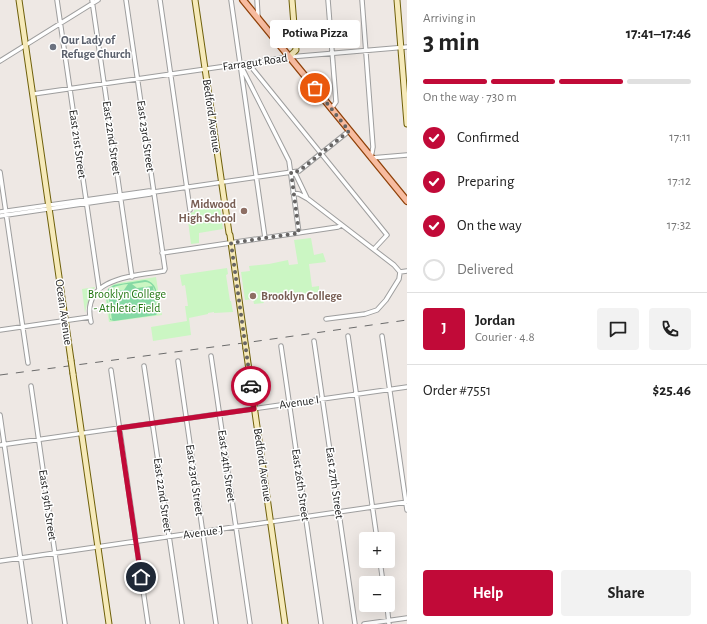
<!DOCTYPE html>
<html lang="en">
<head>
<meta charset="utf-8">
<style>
  body { margin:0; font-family:"Alegreya Sans",sans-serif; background:#f2f2f2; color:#222; height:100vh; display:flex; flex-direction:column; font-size:15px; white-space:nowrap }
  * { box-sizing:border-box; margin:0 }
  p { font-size:13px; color:#767676 }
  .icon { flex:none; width:22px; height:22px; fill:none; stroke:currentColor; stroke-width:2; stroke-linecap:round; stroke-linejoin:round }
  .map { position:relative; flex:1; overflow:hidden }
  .details { display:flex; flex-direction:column; background:#fff; width:300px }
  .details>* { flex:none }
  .buttons { position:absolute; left:359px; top:532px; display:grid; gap:8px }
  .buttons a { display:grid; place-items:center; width:36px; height:36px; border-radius:4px; background:#fff; box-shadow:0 4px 16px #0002; font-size:20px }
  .pin { position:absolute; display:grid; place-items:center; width:34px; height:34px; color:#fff; margin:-17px; border:2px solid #fff; border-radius:50%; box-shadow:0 1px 4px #0007 }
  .courier { position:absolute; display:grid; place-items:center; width:40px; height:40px; margin:-20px; border:3px solid #c10a38; border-radius:50%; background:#fff; color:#222; box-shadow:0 1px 5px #0007 }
  .bubble { position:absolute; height:28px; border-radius:4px; background:#fff; box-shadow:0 4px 16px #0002; font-size:13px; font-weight:700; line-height:28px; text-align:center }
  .summary em { font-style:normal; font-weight:700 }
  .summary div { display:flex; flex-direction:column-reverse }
  .summary { display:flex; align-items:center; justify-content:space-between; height:68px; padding:0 16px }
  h1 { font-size:26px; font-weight:700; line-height:30px }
  .bar { display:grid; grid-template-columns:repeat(4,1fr); gap:6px 4px; align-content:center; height:48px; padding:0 16px }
  .bar i { height:5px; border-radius:3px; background:#e0e0e0 }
  .bar .active { background:#c10a38 }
  .bar p { grid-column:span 4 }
  .line { display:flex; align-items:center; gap:10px; padding:0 16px; border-top:1px solid #e0e0e0 }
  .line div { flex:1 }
  .round { display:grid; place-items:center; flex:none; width:42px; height:42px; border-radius:4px; background:#f2f2f2 }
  ol { padding:0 16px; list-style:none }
  li { display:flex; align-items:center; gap:12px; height:44px }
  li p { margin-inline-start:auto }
  li .icon { padding:4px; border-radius:50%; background:#c10a38; color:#fff; stroke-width:4 }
  li:last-child { color:#767676 }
  li i { width:22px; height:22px; border:2px solid #e0e0e0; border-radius:50% }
  .primary-button { display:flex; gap:8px; margin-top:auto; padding:8px 16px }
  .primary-button a { flex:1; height:46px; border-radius:4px; background:#c10a38; color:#fff; font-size:16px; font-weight:700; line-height:46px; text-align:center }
  .primary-button a+a { background:#f2f2f2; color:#222 }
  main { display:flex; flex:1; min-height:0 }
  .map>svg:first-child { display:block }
</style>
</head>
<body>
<main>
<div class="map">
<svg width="407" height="624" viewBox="0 0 407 624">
  <rect width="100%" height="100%" fill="#eee8e4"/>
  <path fill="#cbf6c3" d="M 220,206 L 223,229 L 199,233 L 199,243 L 191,244 L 187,213 L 194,212 L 194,210 Z
    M 311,238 L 314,255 L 323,253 L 326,262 L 309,264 L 312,287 L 319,286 L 319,292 L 302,294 L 302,292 L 293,293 L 294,298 L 284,300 L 283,298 L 263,301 L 264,303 L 254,304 L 253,299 L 245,300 L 241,272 L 250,271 L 249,266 L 269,264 L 288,260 L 289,265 L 298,264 L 294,240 Z
    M 227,268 L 228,274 L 226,275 L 230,301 L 231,301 L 233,312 L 214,313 L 214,312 L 208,313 L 208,314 L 189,318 L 191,335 L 153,341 L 151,327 L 187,321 L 185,306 L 188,306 L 185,285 L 182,286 L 180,275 Z
    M 156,277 L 162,315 L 109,322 C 107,308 99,287 118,283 Z
    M 95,287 L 87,304 L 85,313 L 82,289 Z"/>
  <path fill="#85d9a4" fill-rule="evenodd" d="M 145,280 C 159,282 158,300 159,311 L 156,315 L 114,321 L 110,320 L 106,296 L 108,289 L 114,285 ZM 145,282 C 158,283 156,300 158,311 L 157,313 L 153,286 L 137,288 L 132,284 ZM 128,284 L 124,290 L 108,292 L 112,320 L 110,318 C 107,295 101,287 128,284 Z"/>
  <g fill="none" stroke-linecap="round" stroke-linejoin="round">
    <g stroke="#9e9e9e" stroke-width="5.5">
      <path id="street" d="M 57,0 L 99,289
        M 92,0 L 132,277
        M 160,0 L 190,210
        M 231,0 L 265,238
        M 257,0 L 258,17
        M 328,0 L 336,102 L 331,109
        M 362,0 L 373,147 L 371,158 L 407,155
        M 0,61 L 98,0
        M 248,63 L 387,235 L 374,249
        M 242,68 L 289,161 L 299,233
        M 33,94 L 289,57 L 407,47
        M 0,172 L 28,363
        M 292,173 L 296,175 L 307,198
        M 293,193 L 299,194 L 308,199 L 394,265 L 400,272 L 399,279 L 386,300 L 377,310 L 365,314 L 326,319
        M 0,212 L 149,191 L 154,192 L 299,171 L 349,131
        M 0,216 L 150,194 L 154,192
        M 162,253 L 338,227 L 341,225
        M 400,272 L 407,271
        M 91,322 C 80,277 135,276 164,271 L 165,269 L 126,0
        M 0,330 L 90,317
        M 348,336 L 377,539
        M 382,336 L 407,510
        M 314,341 L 355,624
        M 281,346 L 321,624
        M 211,356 L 250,624
        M 178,361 L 216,624
        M 144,366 L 182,624
        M 111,370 L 148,624
        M 31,386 L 65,624
        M 0,415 L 30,624
        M 0,445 L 407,387
        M 0,561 L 407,502
        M 380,561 L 383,583
        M 387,605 L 389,624
        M 364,624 L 407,618"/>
    </g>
    <g stroke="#6f600a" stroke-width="7">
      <path id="secondary" d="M 19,0 L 71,360
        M 195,0 L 229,233
        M 397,0 L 407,124
        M 289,57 L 296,50 L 292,0
        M 230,235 L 244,335
        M 246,349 L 285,624
        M 73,374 L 109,624"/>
    </g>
    <g stroke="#8f4008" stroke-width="8">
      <path id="primary" d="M 243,0 L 407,201"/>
    </g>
    <use href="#street" stroke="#fff" stroke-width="3.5"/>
    <use href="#secondary" stroke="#f6eaba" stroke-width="5"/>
    <use href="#primary" stroke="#f7bca0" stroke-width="5.5"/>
    <path stroke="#6b6b6b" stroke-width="1" stroke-dasharray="8 8" stroke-linecap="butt" d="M 0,375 L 251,342 L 407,320"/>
    <g stroke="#6f600a" stroke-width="7" stroke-linecap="butt">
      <path id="secondary-bridge" d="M 244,335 L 246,349
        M 71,360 L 73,374"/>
    </g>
    <use href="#secondary-bridge" stroke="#f6eaba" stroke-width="5"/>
  </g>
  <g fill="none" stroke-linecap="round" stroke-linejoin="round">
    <path stroke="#666463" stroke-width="4" stroke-dasharray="0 7.2" d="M 251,386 L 231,243 L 299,233 L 291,172 L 299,171 L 349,131 L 315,88"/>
    <path stroke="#c10a38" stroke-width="5" d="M 141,577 L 119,428 L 254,409 L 251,386"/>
  </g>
  <circle fill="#6b7280" stroke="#fff" stroke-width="1.5" cx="53" cy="47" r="4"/>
  <g fill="#8d6e63" stroke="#fff" stroke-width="1.5">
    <circle cx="244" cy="211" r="4"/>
    <circle cx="253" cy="296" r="4"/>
  </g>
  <g text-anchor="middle" stroke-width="3" stroke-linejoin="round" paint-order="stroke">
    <g font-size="12" font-weight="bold" fill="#5b616d" stroke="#fff" text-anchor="start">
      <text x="61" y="44">Our Lady of<tspan x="61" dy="14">Refuge Church</tspan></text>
    </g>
    <g font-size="12" fill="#1d1d1d" stroke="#fff">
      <text transform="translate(255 62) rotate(-8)" y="4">Farragut Road</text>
      <text transform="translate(212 116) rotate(82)" y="4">Bedford Avenue</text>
      <text transform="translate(146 136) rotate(82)" y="4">East 23rd Street</text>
      <text transform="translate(112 138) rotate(82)" y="4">East 22nd Street</text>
      <text transform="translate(78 144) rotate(82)" y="4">East 21st Street</text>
      <text transform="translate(64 312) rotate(82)" y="4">Ocean Avenue</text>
      <text transform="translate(299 402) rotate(-8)" y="4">Avenue I</text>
      <text transform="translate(263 465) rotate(82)" y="4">Bedford Avenue</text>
      <text transform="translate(227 466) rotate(82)" y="4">East 24th Street</text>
      <text transform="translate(195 480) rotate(82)" y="4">East 23rd Street</text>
      <text transform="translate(335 483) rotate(82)" y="4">East 27th Street</text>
      <text transform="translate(301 485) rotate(82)" y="4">East 26th Street</text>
      <text transform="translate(163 495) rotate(82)" y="4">East 22nd Street</text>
      <text transform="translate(48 505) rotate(82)" y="4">East 19th Street</text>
      <text transform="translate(203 532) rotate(-8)" y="4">Avenue J</text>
    </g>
    <g font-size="12" font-weight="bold" fill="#785e54" stroke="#fff" text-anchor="end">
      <text x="236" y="208">Midwood<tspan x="236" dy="14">High School</tspan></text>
      <text x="261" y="300" text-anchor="start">Brooklyn College</text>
    </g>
    <g font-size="12" fill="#227611" stroke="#fff">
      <text x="127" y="298">Brooklyn College<tspan x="127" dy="14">- Athletic Field</tspan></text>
    </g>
  </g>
</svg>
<div class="buttons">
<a>+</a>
<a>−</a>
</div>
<div class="pin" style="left:315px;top:88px;background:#ea580c"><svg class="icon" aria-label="bag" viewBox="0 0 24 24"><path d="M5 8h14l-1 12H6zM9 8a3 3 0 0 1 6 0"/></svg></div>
<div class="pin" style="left:141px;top:577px;background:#1f2937"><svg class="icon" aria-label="home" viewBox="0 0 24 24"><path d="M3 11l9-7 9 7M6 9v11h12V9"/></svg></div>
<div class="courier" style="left:251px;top:386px"><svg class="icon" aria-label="car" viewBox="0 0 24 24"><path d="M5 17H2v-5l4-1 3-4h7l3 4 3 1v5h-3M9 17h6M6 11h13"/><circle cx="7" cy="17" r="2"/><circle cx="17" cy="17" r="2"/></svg></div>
<div class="bubble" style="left:270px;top:20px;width:90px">Potiwa Pizza</div>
</div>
<section class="details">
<div class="summary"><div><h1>3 min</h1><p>Arriving in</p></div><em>17:41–17:46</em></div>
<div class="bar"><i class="active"></i><i class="active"></i><i class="active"></i><i></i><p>On the way · 730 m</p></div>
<ol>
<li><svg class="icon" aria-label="check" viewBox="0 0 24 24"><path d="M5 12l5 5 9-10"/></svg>Confirmed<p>17:11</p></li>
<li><svg class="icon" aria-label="check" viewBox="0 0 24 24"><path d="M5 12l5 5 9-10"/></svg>Preparing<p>17:12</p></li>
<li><svg class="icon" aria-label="check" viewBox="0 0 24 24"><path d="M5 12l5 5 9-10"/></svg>On the way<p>17:32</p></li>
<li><i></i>Delivered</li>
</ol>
<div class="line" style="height:72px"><b class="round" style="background:#c10a38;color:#fff">J</b><div><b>Jordan</b><p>Courier · 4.8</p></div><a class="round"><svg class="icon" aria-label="chat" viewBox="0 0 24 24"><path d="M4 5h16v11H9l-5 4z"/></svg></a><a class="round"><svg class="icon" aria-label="phone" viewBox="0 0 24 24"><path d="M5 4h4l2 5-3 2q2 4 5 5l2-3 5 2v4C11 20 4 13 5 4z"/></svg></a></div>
<div class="line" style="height:52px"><div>Order #7551</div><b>$25.46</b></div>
<div class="primary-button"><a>Help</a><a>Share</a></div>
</section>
</main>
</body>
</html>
